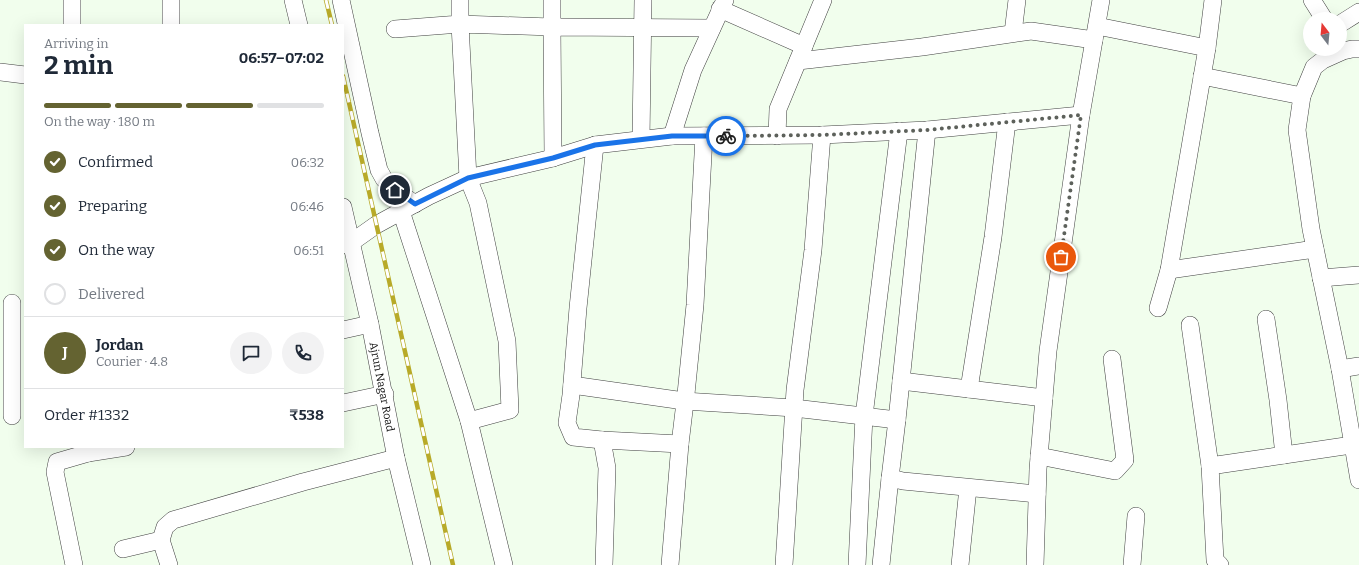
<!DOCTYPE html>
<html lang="en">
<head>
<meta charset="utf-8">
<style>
  body { margin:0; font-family:Bitter,serif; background:#f2f2f3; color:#1f2937; height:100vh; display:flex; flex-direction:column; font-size:15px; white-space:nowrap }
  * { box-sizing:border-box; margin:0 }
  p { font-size:13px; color:#747a83 }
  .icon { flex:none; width:22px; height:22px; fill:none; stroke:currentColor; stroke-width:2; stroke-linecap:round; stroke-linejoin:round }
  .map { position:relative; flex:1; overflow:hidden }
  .drawer { position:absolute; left:24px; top:24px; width:320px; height:424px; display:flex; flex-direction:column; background:#fff; border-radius:0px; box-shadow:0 4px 16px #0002 }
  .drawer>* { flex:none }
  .needle { width:26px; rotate:344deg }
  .buttons { position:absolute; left:1303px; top:12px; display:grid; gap:8px }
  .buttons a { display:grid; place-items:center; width:44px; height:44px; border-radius:50%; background:#fff; box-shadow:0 4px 16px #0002; font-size:20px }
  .pin { position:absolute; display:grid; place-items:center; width:34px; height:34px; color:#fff; margin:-17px; border:2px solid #fff; border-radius:50%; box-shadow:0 1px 4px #0007 }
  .courier { position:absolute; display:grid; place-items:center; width:40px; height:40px; margin:-20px; border:3px solid #1a73e8; border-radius:50%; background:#fff; color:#222; box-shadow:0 1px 5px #0007 }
  .headline em { font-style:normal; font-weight:700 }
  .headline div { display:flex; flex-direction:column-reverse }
  .headline { display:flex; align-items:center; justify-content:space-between; height:68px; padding:0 20px }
  h1 { font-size:26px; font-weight:700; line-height:30px }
  .bar { display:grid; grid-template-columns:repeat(4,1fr); gap:6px 4px; align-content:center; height:48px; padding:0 20px }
  .bar i { height:5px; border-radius:3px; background:#e0e1e3 }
  .bar .on { background:#646331 }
  .bar p { grid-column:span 4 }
  .line { display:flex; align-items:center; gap:10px; padding:0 20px; border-top:1px solid #e0e1e3 }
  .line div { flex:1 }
  .round { display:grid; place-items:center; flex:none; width:42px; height:42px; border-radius:21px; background:#f2f2f3 }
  ol { padding:0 20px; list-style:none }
  li { display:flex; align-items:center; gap:12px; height:44px }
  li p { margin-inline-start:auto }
  li .icon { padding:4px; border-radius:50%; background:#646331; color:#fff; stroke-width:4 }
  li:last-child { color:#747a83 }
  li i { width:22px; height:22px; border:2px solid #e0e1e3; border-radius:50% }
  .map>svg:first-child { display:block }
</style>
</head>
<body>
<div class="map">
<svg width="1359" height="565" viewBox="0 0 1359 565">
  <rect width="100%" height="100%" fill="#f1feed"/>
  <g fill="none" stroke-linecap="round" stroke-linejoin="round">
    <g stroke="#404040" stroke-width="18">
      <g id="minor">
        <path d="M 171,0 L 171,25"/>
        <path d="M 293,0 L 299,25"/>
        <path d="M 341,0 L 370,133 L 379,170 L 384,179 L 395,190 L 415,204"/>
        <path d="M 1312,0 L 1324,19"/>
        <path d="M 720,9 L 804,46"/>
        <path d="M 1340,24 L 1359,12"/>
        <path d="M 72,25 L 72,0"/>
        <path d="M 1097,26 L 1207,48"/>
        <path d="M 395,29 L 460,24 L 460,0"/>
        <path d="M 1013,33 L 1017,0"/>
        <path d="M 1359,49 L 1352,49 L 1343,51 L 1323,60 L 1314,67 L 1302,96 L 1297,130 L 1311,229 L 1340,369 L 1359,480"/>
        <path d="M 798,61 L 922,47 L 1031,31 L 1094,40"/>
        <path d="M 0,72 L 25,75"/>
        <path d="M 1202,76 L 1302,96"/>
        <path d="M 927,130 L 897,420 L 890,478 L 903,481 L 1037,494"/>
        <path d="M 672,136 L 693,70 L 725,0"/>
        <path d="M 777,136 L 778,109 L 823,0"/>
        <path d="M 641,139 L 643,0"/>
        <path d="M 595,145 L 578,308 L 571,395 L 567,423 L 573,437 L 602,440"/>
        <path d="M 553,158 L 552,27 L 712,28"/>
        <path id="s1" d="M 343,207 L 370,324 L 396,458 L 422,565"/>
        <path d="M 401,211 L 469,421 L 504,565"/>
        <path d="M 343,245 L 352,242 L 376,225 L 429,196 L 468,178 L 553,158 L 595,145 L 672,136 L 822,135 L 927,130 L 1081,115"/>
        <path d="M 1169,270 L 1315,249"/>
        <path d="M 1321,278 L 1359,275"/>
        <path d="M 12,303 L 12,416"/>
        <path d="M 1158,308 L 1169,270 L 1207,48 L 1213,0"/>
        <path d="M 1266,319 L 1278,400 L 1284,455"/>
        <path d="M 1190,325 L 1210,466 L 1215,560 L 1220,565"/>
        <path d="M 343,330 L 370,324"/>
        <path d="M 1340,369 L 1359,366"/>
        <path d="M 901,381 L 1044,398"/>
        <path d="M 572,385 L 684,401 L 794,408 L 897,420"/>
        <path d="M 969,389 L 993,237 L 1007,122"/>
        <path d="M 343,403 L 385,394"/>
        <path d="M 469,421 L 510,410 L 507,341 L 478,203 L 468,178 L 460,24 L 552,27 L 552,0"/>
        <path d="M 90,447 L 88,453 L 126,447"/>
        <path d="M 1039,456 L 1115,471 L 1125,460 L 1112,359"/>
        <path d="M 1210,466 L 1359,444"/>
        <path d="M 123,549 L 161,540"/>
        <path d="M 74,565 L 55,472 L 57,462 L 88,453"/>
        <path d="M 169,565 L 161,540 L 165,527 L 173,520 L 303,482 L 396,458"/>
        <path d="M 604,565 L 607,468 L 602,440 L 680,444"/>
        <path d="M 670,565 L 680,444 L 686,394 L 695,305 L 704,136"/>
        <path d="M 784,565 L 795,390 L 813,250 L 822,135"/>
        <path d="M 857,565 L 864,416 L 899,131"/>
        <path d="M 881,565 L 890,478"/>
        <path d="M 960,565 L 968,488"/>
        <path d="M 1035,565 L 1038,469 L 1048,351 L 1081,115 L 1101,0"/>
        <path d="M 1132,565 L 1136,516"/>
      </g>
    </g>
    <use href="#minor" stroke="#fff" stroke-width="17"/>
    <g stroke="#b8aa29" stroke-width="4.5">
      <path id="rail" d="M 326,0 L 332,25
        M 343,76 L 453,565"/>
    </g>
    <use href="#rail" stroke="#fff" stroke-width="3" stroke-dasharray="9" stroke-linecap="butt"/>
  </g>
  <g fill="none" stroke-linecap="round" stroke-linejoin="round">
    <path stroke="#5d615b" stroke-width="4" stroke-dasharray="0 7.2" d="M 726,136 L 822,135 L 927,130 L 1081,115 L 1061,257"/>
    <path stroke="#1a73e8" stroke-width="5" d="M 395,190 L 415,204 L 468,178 L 553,158 L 595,145 L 672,136 L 726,136"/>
  </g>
  <g text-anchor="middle" stroke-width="4" stroke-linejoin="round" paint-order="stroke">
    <g font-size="11" fill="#0d0d0d" stroke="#fff">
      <text dy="4" stroke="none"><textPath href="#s1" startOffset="184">Ajrun Nagar Road</textPath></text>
    </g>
  </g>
</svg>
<div class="buttons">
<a><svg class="needle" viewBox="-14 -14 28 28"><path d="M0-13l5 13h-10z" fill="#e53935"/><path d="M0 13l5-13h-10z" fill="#747a83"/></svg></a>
</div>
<div class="pin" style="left:1061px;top:257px;background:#ea580c"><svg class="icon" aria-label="bag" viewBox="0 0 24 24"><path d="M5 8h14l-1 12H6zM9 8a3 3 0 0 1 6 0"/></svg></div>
<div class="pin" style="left:395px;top:190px;background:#1f2937"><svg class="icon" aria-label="home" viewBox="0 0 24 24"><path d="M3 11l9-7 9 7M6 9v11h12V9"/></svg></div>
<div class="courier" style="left:726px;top:136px"><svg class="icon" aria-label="bike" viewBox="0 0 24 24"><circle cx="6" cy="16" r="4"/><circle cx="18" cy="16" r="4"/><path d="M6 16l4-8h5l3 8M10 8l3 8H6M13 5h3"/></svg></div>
<section class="drawer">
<div class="headline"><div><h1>2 min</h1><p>Arriving in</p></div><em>06:57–07:02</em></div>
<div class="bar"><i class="on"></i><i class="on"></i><i class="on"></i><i></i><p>On the way · 180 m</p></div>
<ol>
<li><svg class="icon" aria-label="check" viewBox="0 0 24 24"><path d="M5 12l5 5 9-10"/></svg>Confirmed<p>06:32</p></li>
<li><svg class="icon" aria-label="check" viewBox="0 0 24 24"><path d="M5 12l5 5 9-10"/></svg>Preparing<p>06:46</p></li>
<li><svg class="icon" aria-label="check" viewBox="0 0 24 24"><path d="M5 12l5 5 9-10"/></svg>On the way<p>06:51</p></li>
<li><i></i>Delivered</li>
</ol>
<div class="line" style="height:72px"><b class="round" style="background:#646331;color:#fff">J</b><div><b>Jordan</b><p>Courier · 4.8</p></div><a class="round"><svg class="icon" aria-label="chat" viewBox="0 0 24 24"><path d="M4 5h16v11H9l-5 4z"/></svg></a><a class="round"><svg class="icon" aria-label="phone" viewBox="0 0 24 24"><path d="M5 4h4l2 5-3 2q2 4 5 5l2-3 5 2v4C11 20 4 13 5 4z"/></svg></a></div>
<div class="line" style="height:52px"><div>Order #1332</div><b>₹538</b></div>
</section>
</div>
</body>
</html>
